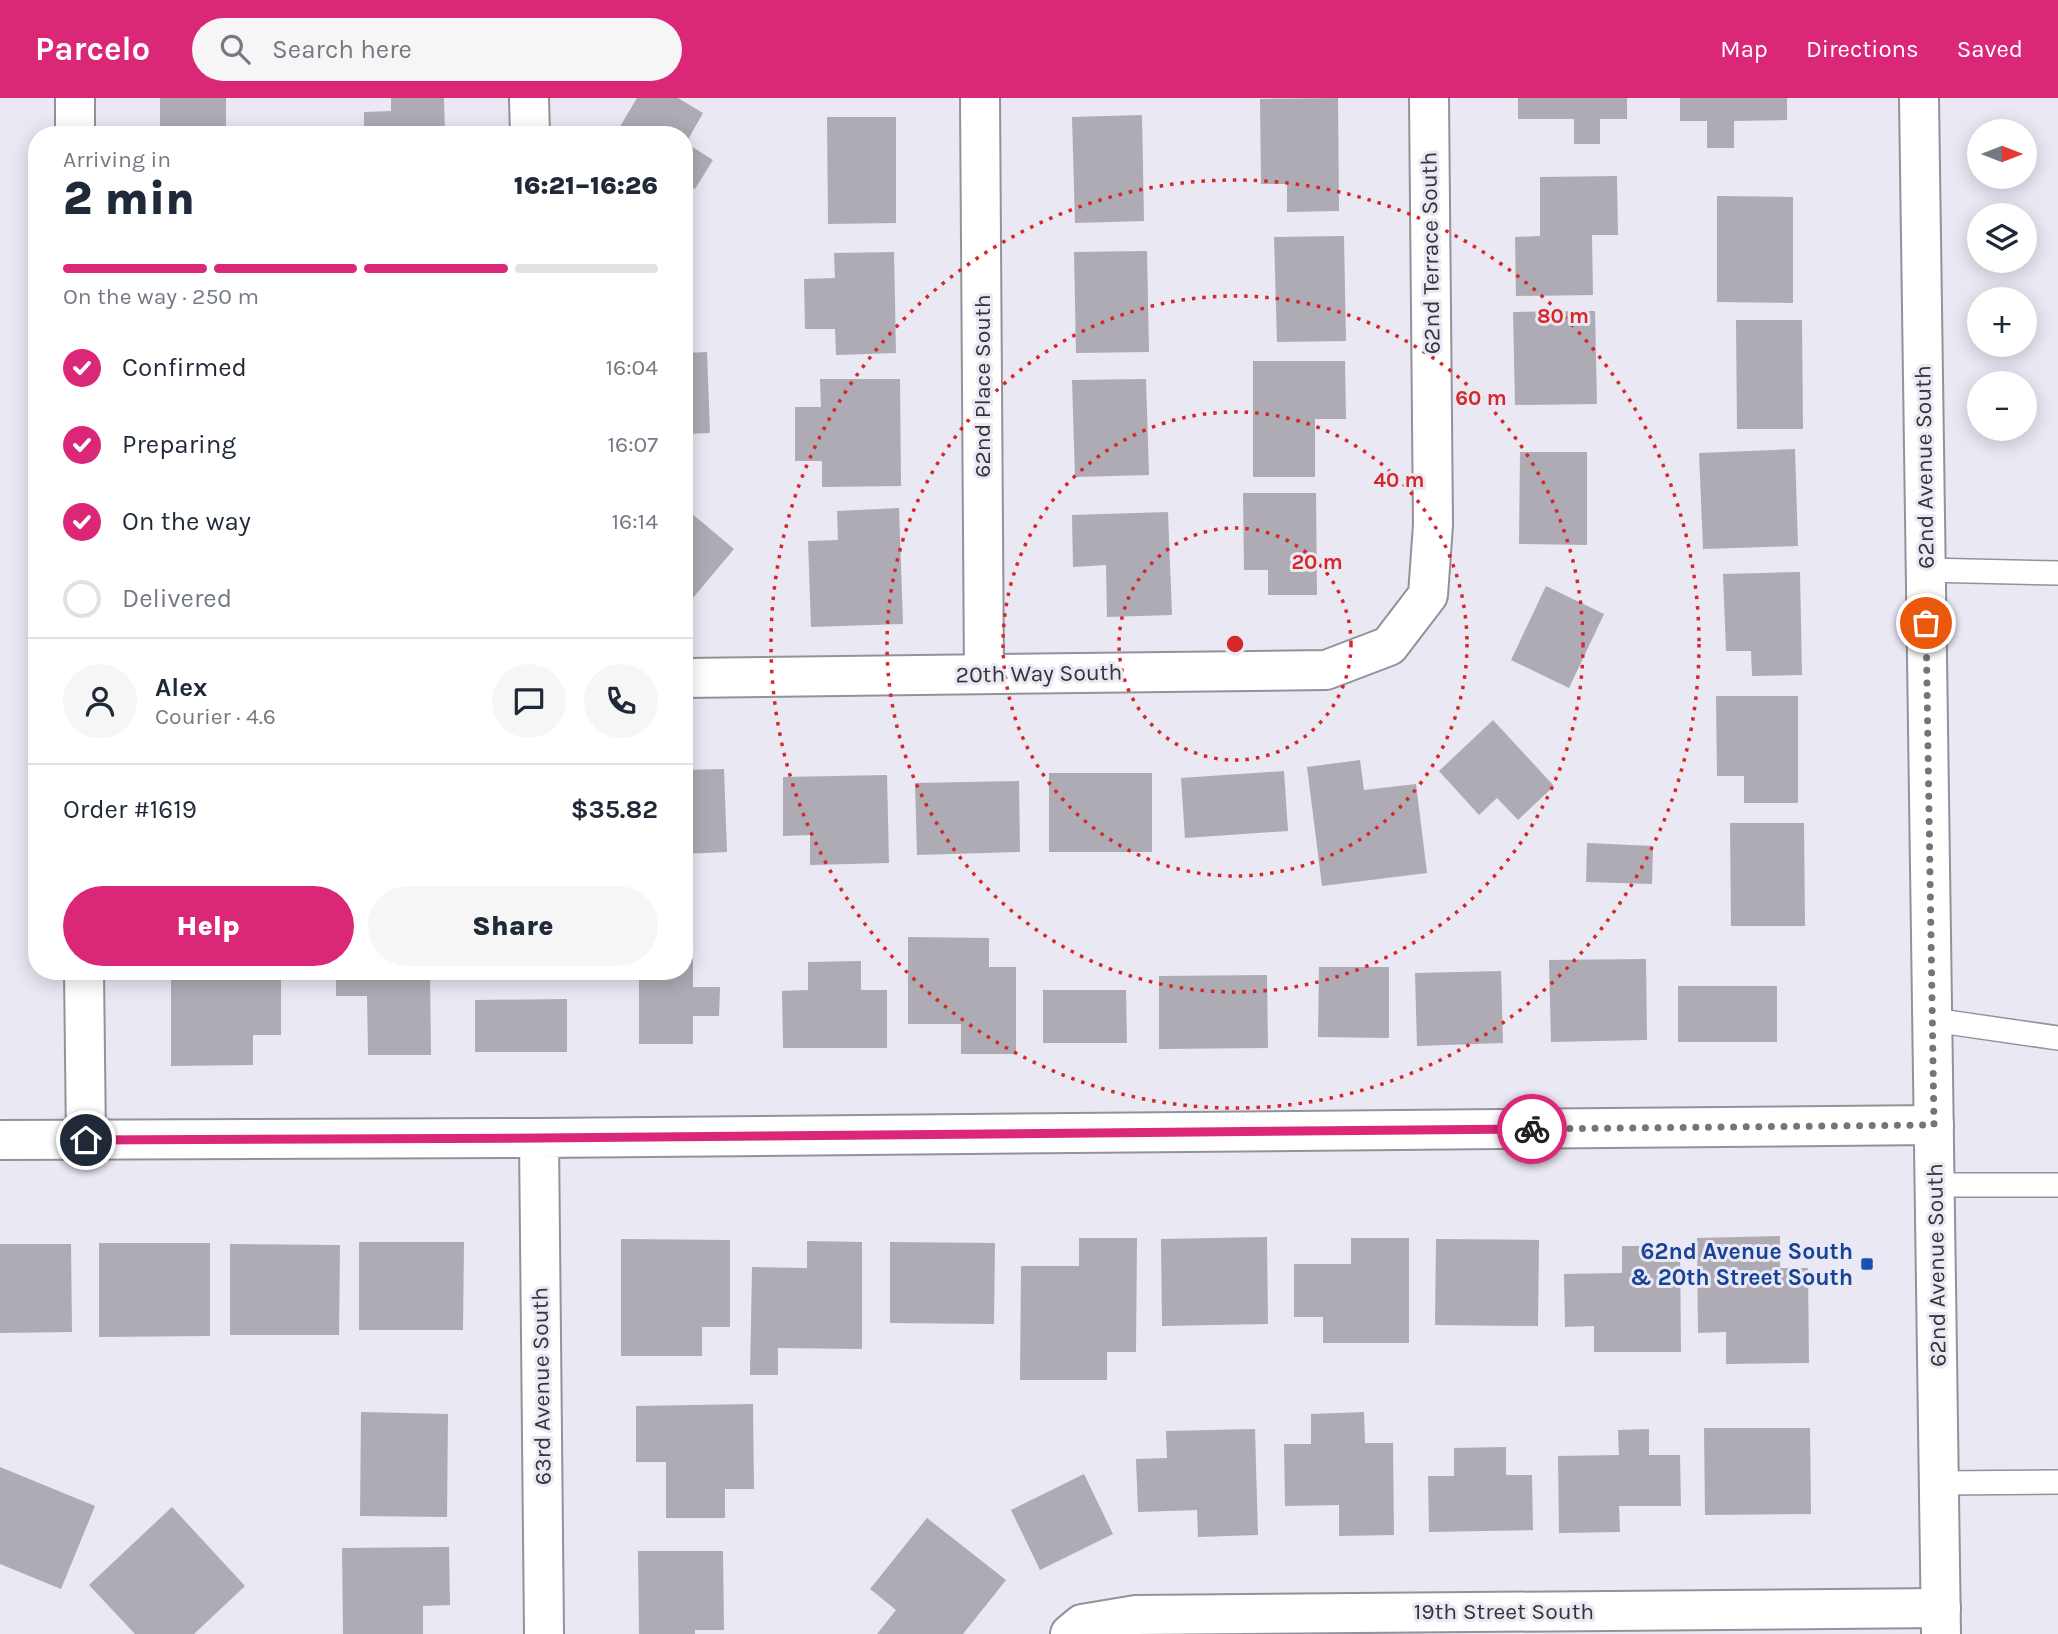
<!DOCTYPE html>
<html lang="en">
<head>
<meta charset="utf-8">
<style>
  body { margin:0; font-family:Karla,sans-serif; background:#f6f6f7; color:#1f2937; height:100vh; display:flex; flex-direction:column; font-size:26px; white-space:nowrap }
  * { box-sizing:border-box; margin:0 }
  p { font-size:23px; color:#747a83 }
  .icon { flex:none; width:38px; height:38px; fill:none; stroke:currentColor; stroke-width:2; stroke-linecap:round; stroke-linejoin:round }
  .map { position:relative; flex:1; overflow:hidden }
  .sheet { position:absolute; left:28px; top:28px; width:665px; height:854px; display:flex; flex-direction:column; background:#fff; border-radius:28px; box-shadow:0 4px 18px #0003 }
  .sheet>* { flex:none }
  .needle { width:46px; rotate:90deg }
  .controls { position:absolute; left:1967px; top:21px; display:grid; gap:14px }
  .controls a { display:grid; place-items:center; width:70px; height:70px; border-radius:50%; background:#fff; box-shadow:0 4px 18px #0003; font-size:35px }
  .pin { position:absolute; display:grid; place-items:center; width:60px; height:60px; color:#fff; margin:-30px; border:4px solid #fff; border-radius:50%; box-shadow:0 2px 7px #0007 }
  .courier { position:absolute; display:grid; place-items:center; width:70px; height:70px; margin:-35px; border:5px solid #db2777; border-radius:50%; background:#fff; color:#222; box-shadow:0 2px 9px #0007 }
  .headline em { font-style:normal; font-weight:800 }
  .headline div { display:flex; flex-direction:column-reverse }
  .headline { display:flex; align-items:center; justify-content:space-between; height:119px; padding:0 35px }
  h1 { font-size:46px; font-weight:800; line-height:52px }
  .bar { display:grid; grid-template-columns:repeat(4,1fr); gap:10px 7px; align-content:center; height:84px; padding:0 35px }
  .bar i { height:9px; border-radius:5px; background:#e0e1e3 }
  .bar .on { background:#db2777 }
  .bar p { grid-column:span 4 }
  .line { display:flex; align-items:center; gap:18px; padding:0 35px; border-top:2px solid #e0e1e3 }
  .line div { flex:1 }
  .round { display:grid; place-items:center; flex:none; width:74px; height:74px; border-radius:37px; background:#f6f6f7 }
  ol { padding:0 35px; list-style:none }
  li { display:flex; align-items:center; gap:21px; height:77px }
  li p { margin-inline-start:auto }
  li .icon { padding:7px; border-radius:50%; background:#db2777; color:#fff; stroke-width:4 }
  li:last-child { color:#747a83 }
  li i { width:38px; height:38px; border:4px solid #e0e1e3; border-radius:50% }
  .button { display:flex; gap:14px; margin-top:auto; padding:14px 35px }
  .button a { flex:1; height:80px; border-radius:42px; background:#db2777; color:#fff; font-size:28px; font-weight:800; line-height:80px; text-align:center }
  .button a+a { background:#f6f6f7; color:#1f2937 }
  header { display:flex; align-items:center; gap:42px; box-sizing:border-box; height:98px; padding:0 35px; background:#db2777; color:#fff }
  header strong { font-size:33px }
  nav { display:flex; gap:38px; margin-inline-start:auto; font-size:24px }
  .search { width:490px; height:63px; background:#f6f6f7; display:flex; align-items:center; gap:18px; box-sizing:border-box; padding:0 24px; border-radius:38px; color:#747a83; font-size:26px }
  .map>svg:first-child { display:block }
</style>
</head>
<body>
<header>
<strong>Parcelo</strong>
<div class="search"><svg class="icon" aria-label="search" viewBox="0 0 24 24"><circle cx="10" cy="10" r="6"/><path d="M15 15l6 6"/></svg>Search here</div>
<nav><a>Map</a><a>Directions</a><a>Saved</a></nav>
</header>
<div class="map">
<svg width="2058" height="1536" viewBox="0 0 2058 1536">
  <rect width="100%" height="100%" fill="#e9e8f3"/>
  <path fill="#aeabb5" d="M 160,0 L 226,0 L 226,37 L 160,37 Z
    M 391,0 L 444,0 L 445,37 L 364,37 L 364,14 L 391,13 Z
    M 637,0 L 678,0 L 703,15 L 686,45 L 713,62 L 695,91 L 684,85 L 684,37 L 615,37 Z
    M 1338,0 L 1339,113 L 1287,114 L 1287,86 L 1261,86 L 1260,1 Z
    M 1518,0 L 1627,0 L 1627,21 L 1600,21 L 1600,46 L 1574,46 L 1574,21 L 1518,21 Z
    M 1680,0 L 1787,0 L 1787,22 L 1734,23 L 1734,50 L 1707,50 L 1707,23 L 1680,23 Z
    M 1142,17 L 1144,123 L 1075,125 L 1072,19 Z
    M 827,19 L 896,19 L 896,125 L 828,126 Z
    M 1617,78 L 1618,137 L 1592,137 L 1593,197 L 1516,198 L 1515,139 L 1540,138 L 1540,79 Z
    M 1717,98 L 1793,99 L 1793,205 L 1717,204 Z
    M 1344,138 L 1346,243 L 1277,244 L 1274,139 Z
    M 1147,153 L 1149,254 L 1076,255 L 1074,154 Z
    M 894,154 L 896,255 L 836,257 L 835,231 L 805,231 L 804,181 L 835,180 L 834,155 Z
    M 684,158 L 686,158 L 689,218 L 684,218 Z
    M 1595,213 L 1597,306 L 1515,307 L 1513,214 Z
    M 1736,222 L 1802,222 L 1803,331 L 1737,331 Z
    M 707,254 L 710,335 L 684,336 L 684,255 Z
    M 1253,263 L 1345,263 L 1346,321 L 1315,321 L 1315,379 L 1253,379 Z
    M 820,281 L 900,281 L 901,388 L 822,389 L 822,363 L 795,363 L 795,309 L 821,309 Z
    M 1146,281 L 1149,377 L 1075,379 L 1072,282 Z
    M 1795,351 L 1798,448 L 1703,451 L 1699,355 Z
    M 1520,354 L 1587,354 L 1587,447 L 1519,446 Z
    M 1243,395 L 1316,395 L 1317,497 L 1268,497 L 1268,472 L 1244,472 Z
    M 684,409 L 734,451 L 692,501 L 684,494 Z
    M 899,410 L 903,526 L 811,529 L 808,443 L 838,442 L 837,413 Z
    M 1168,414 L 1172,517 L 1107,519 L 1106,467 L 1073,469 L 1072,417 Z
    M 1800,474 L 1802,577 L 1752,578 L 1751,553 L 1726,553 L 1723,476 Z
    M 1546,488 L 1604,516 L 1569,590 L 1511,562 Z
    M 1716,598 L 1798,598 L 1798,705 L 1744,705 L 1744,678 L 1717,678 Z
    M 1493,622 L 1554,688 L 1518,722 L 1497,700 L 1479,717 L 1439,673 Z
    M 1360,662 L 1364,692 L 1416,686 L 1427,775 L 1322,788 L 1307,669 Z
    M 724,671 L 727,754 L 684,756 L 684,672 Z
    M 1284,673 L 1288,733 L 1185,740 L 1181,680 Z
    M 1049,675 L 1152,675 L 1152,754 L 1049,754 Z
    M 887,677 L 889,765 L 810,767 L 810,737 L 783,738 L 783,679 Z
    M 1019,683 L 1020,754 L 917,757 L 915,685 Z
    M 1730,725 L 1804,725 L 1805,828 L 1731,828 Z
    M 1587,745 L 1653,748 L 1652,786 L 1586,784 Z
    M 908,839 L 989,840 L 989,869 L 1016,869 L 1016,956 L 961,956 L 961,926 L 908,926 Z
    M 684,861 L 693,861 L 693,889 L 720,889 L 719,918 L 693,918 L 693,946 L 639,946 L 639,873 L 684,873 Z
    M 1646,861 L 1647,942 L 1551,944 L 1549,862 Z
    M 861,863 L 861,892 L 887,892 L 887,950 L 783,950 L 782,893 L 808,892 L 808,864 Z
    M 1319,869 L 1389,869 L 1389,940 L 1318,939 Z
    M 336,873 L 430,873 L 431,957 L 368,957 L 367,898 L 336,898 Z
    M 1501,873 L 1503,945 L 1417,948 L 1415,875 Z
    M 171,876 L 281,876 L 281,937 L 253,937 L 253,967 L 171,968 Z
    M 1267,877 L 1268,950 L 1159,951 L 1159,878 Z
    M 1678,888 L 1777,888 L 1777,944 L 1678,944 Z
    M 1043,892 L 1126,892 L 1127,945 L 1043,945 Z
    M 567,901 L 567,954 L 475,954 L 475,902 Z
    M 1780,1138 L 1780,1170 L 1808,1170 L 1809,1265 L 1726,1266 L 1726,1234 L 1698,1235 L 1697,1140 Z
    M 1267,1139 L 1268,1226 L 1162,1228 L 1161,1141 Z
    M 1079,1140 L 1137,1140 L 1136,1254 L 1107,1254 L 1107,1282 L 1020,1282 L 1021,1168 L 1079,1168 Z
    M 1351,1140 L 1409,1140 L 1409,1245 L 1323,1245 L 1323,1219 L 1294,1219 L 1294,1166 L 1351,1166 Z
    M 621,1141 L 730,1142 L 730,1229 L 702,1229 L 702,1258 L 621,1258 Z
    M 1436,1141 L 1539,1142 L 1538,1228 L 1435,1227 Z
    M 807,1143 L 862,1144 L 862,1251 L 778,1250 L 778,1277 L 750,1277 L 752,1169 L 807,1170 Z
    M 359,1144 L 464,1144 L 463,1232 L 359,1232 Z
    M 890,1144 L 995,1145 L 994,1226 L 890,1225 Z
    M 99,1145 L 210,1145 L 210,1238 L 99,1239 Z
    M 0,1146 L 71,1146 L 72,1234 L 0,1235 Z
    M 230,1146 L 340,1147 L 339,1237 L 230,1237 Z
    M 1622,1148 L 1680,1148 L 1681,1254 L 1594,1254 L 1594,1228 L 1565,1229 L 1564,1176 L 1622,1175 Z
    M 753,1306 L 754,1391 L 725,1391 L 725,1420 L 666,1420 L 666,1364 L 636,1364 L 636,1308 Z
    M 361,1314 L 448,1316 L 447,1419 L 360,1418 Z
    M 1364,1314 L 1365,1345 L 1393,1345 L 1394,1437 L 1339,1438 L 1339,1407 L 1285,1408 L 1284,1346 L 1311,1346 L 1311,1316 Z
    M 1704,1330 L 1810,1330 L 1811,1416 L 1705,1417 Z
    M 1255,1331 L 1258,1437 L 1198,1439 L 1197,1412 L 1138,1414 L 1136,1361 L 1167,1360 L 1166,1333 Z
    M 1649,1331 L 1649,1357 L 1680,1357 L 1681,1408 L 1619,1408 L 1620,1434 L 1559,1435 L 1558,1358 L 1619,1357 L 1618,1332 Z
    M 1506,1349 L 1506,1377 L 1532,1377 L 1533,1432 L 1429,1434 L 1428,1378 L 1454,1378 L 1454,1350 Z
    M 0,1369 L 95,1408 L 61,1491 L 0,1466 Z
    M 1084,1376 L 1113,1436 L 1040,1472 L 1011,1412 Z
    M 172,1409 L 245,1488 L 194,1536 L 135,1536 L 89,1487 Z
    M 927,1420 L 1006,1482 L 963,1536 L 877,1536 L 896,1512 L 870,1491 Z
    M 449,1449 L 450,1507 L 423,1508 L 423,1536 L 343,1536 L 342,1450 Z
    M 638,1453 L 723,1453 L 724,1532 L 695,1532 L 695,1536 L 639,1536 Z"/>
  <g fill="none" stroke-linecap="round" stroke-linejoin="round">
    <g stroke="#93929c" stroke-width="26">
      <path id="lane" d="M 1926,472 L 2058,475
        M 1933,922 L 2058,940
        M 1935,1087 L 2058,1087
        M 1939,1385 L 2058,1384"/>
    </g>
    <g stroke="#93929c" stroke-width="42">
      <path id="street" d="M 75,0 L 75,37
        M 529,0 L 530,37
        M 980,0 L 984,576
        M 684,580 L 1326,572 L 1389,548 L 1428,497 L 1433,427 L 1429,0
        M 84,873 L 86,1042
        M 539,1040 L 544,1536
        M 0,1042 L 539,1040 L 1934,1027
        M 1070,1536 L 1082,1526 L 1136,1517 L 1941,1510"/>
    </g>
    <g stroke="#93929c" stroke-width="42">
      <path id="secondary" d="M 1919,0 L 1941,1536"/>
    </g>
    <use href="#lane" stroke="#fff" stroke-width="23"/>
    <use href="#street" stroke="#fff" stroke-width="38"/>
    <use href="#secondary" stroke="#fff" stroke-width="38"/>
  </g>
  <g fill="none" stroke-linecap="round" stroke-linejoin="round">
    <path stroke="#74747a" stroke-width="7" stroke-dasharray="0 12.6" d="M 1532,1031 L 1934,1027 L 1926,525"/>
    <path stroke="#db2777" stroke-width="9" d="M 86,1042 L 539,1040 L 1532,1031"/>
  </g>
  <g fill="none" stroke="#d62828" stroke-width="3.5" stroke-dasharray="3.5 7">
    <circle cx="1235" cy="546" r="116"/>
    <circle cx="1235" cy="546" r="232"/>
    <circle cx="1235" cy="546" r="348"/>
    <circle cx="1235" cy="546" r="464"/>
  </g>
  <rect fill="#1a4fb4" stroke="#e9e8f3" stroke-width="2.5" x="1860" y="1159" width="14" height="14" rx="3.5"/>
  <g text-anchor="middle" stroke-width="6" stroke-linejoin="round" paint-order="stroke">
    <g font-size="23" fill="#353539" stroke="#e9e8f3">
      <text transform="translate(1430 155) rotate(-91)" y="8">62nd Terrace South</text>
      <text transform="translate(982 288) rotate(-90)" y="8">62nd Place South</text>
      <text transform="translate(1924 369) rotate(-91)" y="8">62nd Avenue South</text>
      <text transform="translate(1039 575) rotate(-1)" y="8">20th Way South</text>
      <text transform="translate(1936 1167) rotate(-91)" y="8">62nd Avenue South</text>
      <text transform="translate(541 1288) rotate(-91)" y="8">63rd Avenue South</text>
      <text x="1504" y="1521">19th Street South</text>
    </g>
    <g font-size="23" font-weight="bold" fill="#164399" stroke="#e9e8f3" text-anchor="end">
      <text x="1853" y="1161">62nd Avenue South<tspan x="1853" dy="26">&amp; 20th Street South</tspan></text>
    </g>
  </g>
  <circle cx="1235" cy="546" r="10" fill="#d62828" stroke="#e9e8f3" stroke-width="3.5"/>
  <g font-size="21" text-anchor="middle" font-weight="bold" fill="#d62828" stroke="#e9e8f3" stroke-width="6" stroke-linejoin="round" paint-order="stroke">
    <text x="1563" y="225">80 m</text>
    <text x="1481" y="307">60 m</text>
    <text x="1399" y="389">40 m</text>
    <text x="1317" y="471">20 m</text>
  </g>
</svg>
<div class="controls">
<a><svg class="needle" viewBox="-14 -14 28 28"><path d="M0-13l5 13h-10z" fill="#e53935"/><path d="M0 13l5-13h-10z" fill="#747a83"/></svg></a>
<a><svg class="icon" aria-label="layers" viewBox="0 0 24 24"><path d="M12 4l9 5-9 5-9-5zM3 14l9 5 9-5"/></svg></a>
<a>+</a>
<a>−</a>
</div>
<div class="pin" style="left:1926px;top:525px;background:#ea580c"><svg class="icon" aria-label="bag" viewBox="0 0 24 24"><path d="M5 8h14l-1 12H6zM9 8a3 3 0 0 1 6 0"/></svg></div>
<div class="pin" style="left:86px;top:1042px;background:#1f2937"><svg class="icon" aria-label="home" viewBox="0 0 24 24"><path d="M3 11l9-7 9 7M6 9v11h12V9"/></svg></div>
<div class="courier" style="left:1532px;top:1031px"><svg class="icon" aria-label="bike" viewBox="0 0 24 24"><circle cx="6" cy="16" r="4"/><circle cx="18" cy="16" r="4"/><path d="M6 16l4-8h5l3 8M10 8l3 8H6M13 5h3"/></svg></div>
<section class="sheet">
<div class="headline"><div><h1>2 min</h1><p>Arriving in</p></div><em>16:21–16:26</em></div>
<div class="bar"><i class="on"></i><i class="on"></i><i class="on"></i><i></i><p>On the way · 250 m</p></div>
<ol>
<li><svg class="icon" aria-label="check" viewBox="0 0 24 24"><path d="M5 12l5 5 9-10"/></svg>Confirmed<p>16:04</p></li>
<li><svg class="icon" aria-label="check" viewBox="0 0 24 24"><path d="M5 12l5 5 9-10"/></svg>Preparing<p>16:07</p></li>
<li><svg class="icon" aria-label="check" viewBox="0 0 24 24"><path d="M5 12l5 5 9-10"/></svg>On the way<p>16:14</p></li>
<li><i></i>Delivered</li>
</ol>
<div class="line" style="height:126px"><a class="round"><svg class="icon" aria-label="person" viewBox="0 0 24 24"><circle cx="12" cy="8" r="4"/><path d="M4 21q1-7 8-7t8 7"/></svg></a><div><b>Alex</b><p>Courier · 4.6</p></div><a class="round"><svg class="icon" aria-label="chat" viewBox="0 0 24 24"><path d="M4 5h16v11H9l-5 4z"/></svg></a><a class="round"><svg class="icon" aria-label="phone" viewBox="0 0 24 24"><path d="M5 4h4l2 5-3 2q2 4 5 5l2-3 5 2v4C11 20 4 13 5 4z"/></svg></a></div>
<div class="line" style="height:91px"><div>Order #1619</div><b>$35.82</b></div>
<div class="button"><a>Help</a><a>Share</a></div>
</section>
</div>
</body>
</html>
